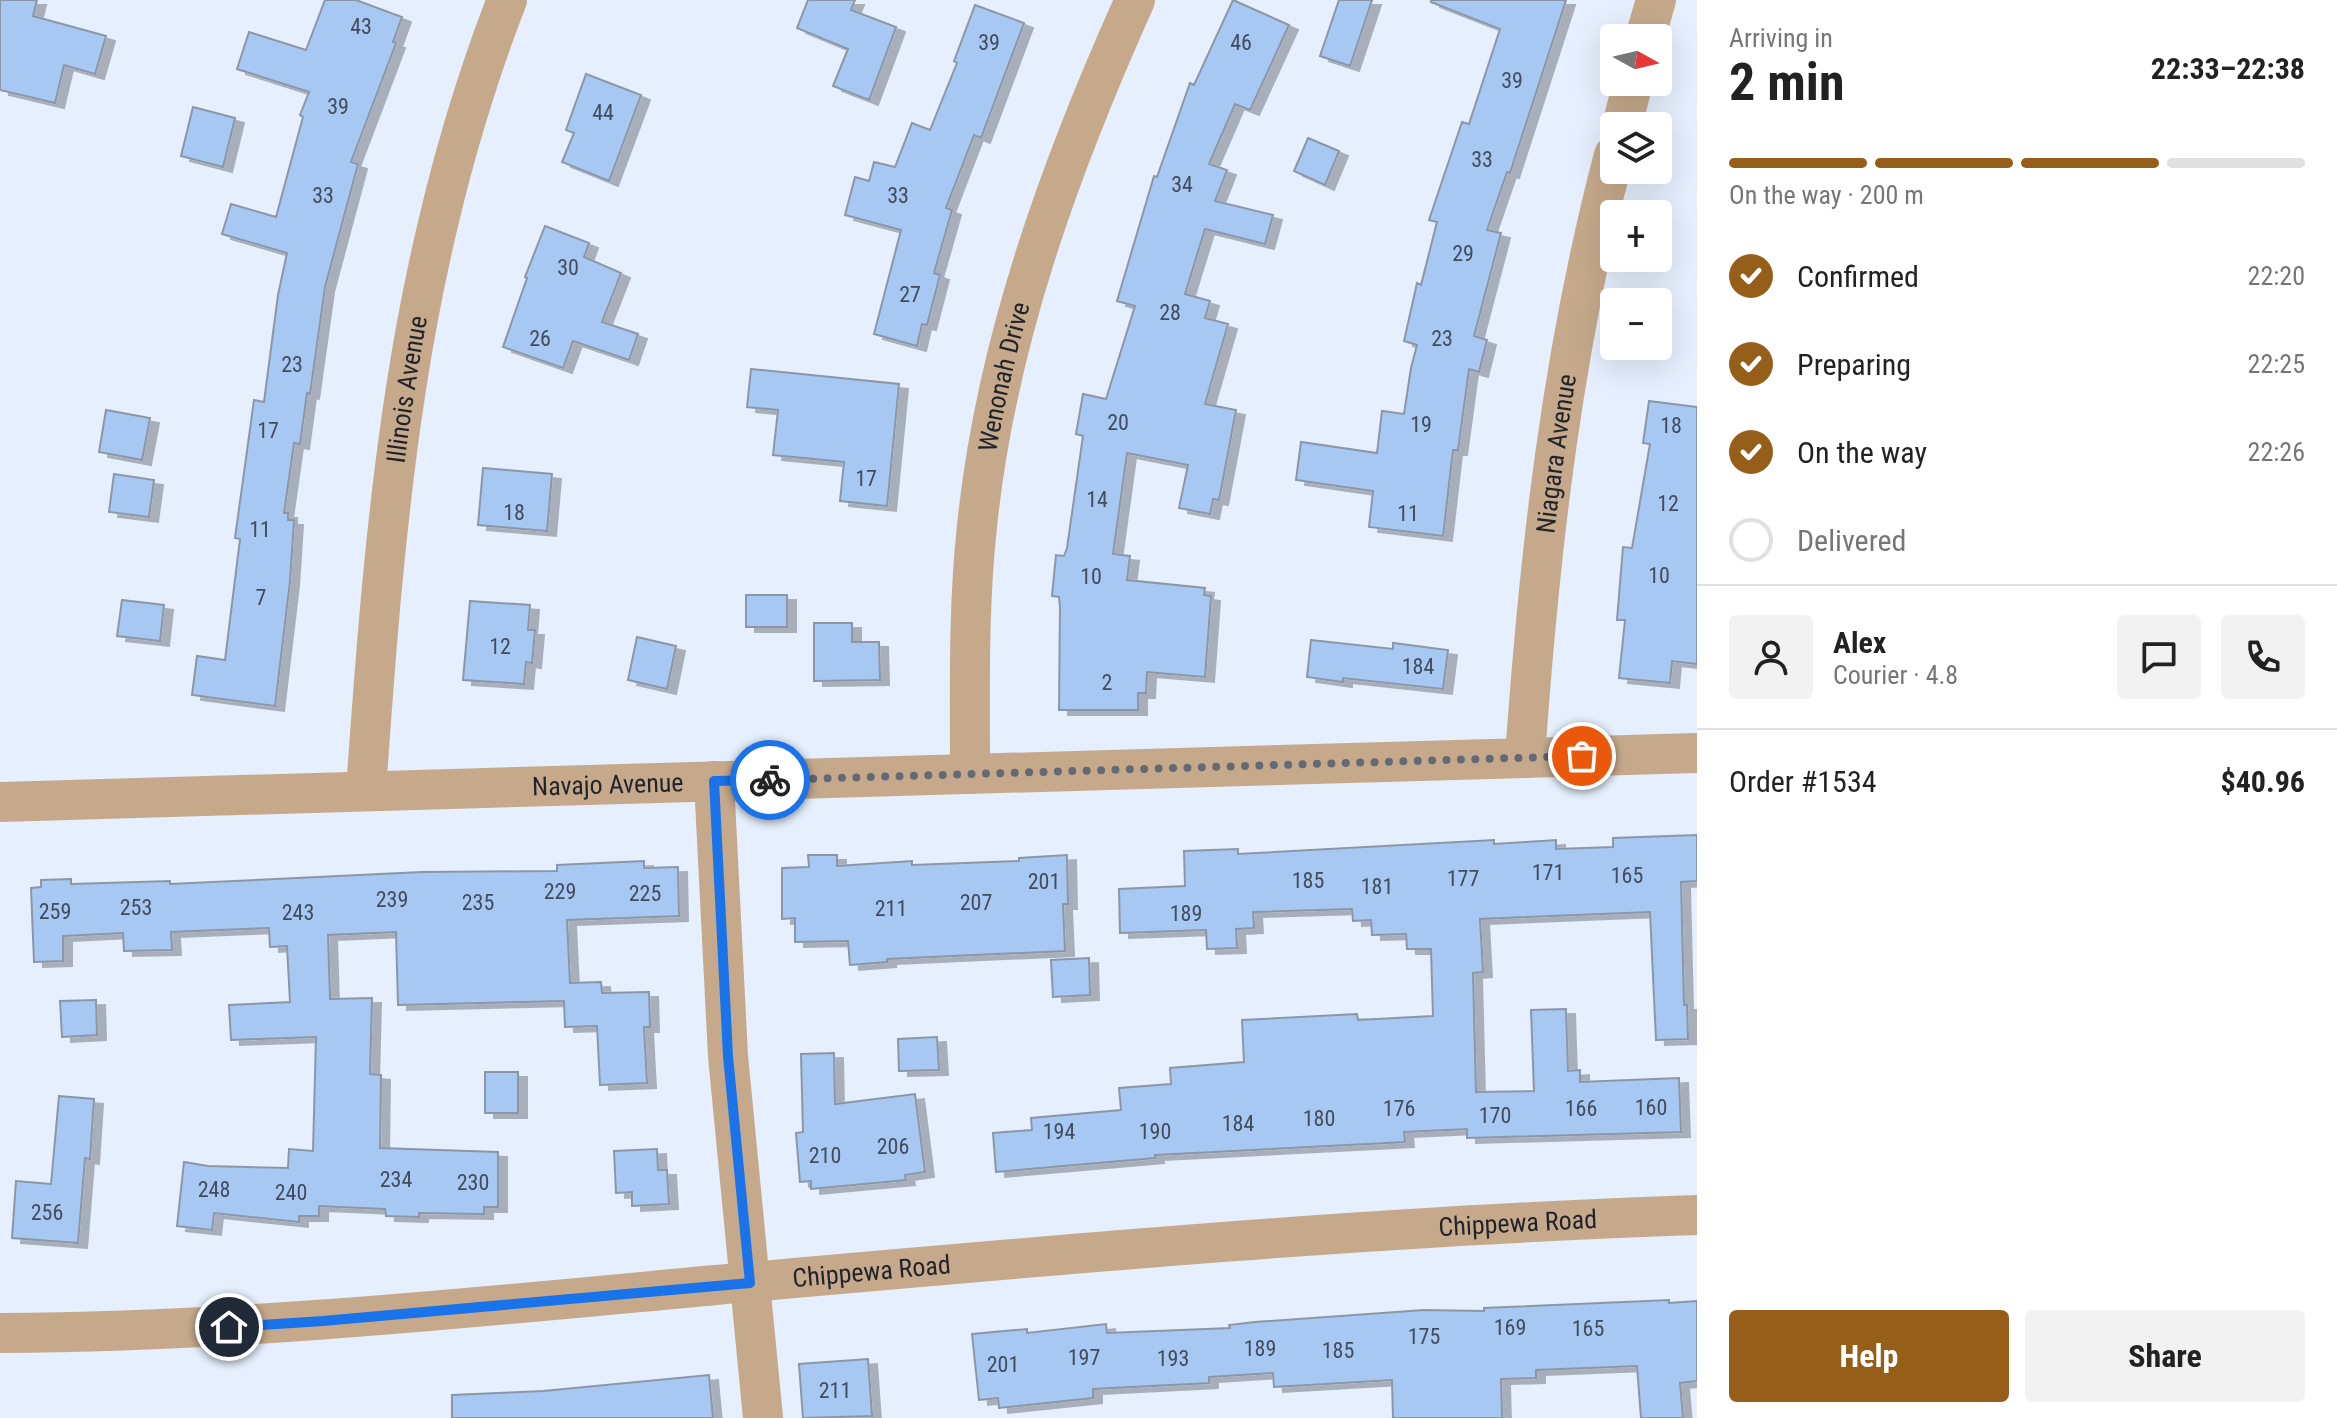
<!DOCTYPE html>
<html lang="en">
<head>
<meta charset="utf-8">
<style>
  body { margin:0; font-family:"Roboto Condensed",sans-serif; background:#f2f2f2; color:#222; height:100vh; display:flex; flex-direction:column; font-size:30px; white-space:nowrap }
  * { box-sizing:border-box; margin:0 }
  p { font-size:26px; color:#767676 }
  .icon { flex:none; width:44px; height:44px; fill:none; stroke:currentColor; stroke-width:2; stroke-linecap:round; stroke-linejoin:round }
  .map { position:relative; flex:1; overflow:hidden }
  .panel { display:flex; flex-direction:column; background:#fff; width:640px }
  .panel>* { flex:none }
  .needle { width:52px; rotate:98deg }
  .buttons { position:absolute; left:1600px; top:24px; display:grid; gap:16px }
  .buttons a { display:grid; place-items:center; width:72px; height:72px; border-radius:8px; background:#fff; box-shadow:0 8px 32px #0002; font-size:40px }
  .pin { position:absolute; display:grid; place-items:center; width:68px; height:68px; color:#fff; margin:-34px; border:4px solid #fff; border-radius:50%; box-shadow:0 2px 8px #0007 }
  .courier { position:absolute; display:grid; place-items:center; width:80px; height:80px; margin:-40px; border:6px solid #1a73e8; border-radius:50%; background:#fff; color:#222; box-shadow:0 2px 10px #0007 }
  .summary em { font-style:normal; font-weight:700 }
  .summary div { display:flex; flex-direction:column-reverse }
  .summary { display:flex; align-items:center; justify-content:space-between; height:136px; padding:0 32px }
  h1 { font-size:52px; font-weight:700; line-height:60px }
  .bar { display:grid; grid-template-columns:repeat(4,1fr); gap:12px 8px; align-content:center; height:96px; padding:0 32px }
  .bar i { height:10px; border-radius:6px; background:#e0e0e0 }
  .bar .active { background:#965f19 }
  .bar p { grid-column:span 4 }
  .line { display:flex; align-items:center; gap:20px; padding:0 32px; border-top:2px solid #e0e0e0 }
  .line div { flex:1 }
  .round { display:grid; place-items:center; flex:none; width:84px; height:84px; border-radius:8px; background:#f2f2f2 }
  ol { padding:0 32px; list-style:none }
  li { display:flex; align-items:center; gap:24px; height:88px }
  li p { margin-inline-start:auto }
  li .icon { padding:8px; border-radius:50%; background:#965f19; color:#fff; stroke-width:4 }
  li:last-child { color:#767676 }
  li i { width:44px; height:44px; border:4px solid #e0e0e0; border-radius:50% }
  .cta { display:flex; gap:16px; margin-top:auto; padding:16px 32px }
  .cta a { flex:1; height:92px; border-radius:8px; background:#965f19; color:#fff; font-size:32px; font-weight:700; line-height:92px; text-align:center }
  .cta a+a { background:#f2f2f2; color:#222 }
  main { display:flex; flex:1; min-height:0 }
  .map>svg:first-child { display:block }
</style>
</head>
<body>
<main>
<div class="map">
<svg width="1697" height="1418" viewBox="0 0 1697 1418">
  <defs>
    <filter id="shadow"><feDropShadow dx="9" dy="5" stdDeviation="0" flood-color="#0004"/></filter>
  </defs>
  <rect width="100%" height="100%" fill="#e5effd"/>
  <path fill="#a8c8f4" stroke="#8b97a7" stroke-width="2" filter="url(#shadow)" d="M 0,0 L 37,0 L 33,16 L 106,36 L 95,74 L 64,65 L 55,103 L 0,90 Z
    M 325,0 L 356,0 L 402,17 L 393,42 L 396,43 L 351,162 L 358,164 L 325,287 L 310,394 L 307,393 L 300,444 L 294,443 L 284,513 L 288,513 L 288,520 L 294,520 L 290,581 L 275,706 L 192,695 L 197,656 L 225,660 L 240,539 L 235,538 L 254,400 L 264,402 L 278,295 L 287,253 L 222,234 L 231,204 L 276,217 L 303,117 L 300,115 L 309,92 L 237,69 L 249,32 L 306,50 Z
    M 808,0 L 855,0 L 851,10 L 896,27 L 869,100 L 833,86 L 848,49 L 797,28 Z
    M 1233,0 L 1289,25 L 1250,110 L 1235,104 L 1209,164 L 1227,170 L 1215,201 L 1273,215 L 1265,244 L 1205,229 L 1185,294 L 1210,301 L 1205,318 L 1228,324 L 1205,404 L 1236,410 L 1219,500 L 1213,499 L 1210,514 L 1179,508 L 1188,465 L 1127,453 L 1113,554 L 1130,556 L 1127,580 L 1205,588 L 1204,595 L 1211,596 L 1205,677 L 1147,672 L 1146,693 L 1138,693 L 1138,710 L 1059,710 L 1060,607 L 1059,597 L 1052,596 L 1056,555 L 1064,556 L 1067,548 L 1083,436 L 1076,434 L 1083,394 L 1106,399 L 1135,306 L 1117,301 L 1154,176 L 1157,177 L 1190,83 L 1194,85 Z
    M 1339,0 L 1372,0 L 1350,66 L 1320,56 Z
    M 1431,0 L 1566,0 L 1510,173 L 1507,172 L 1487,230 L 1501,233 L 1474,336 L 1487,340 L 1479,372 L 1469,369 L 1458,450 L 1453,450 L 1443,536 L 1369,527 L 1373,491 L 1296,480 L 1301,442 L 1377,453 L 1382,411 L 1404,414 L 1411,368 L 1417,345 L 1404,341 L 1417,283 L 1421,285 L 1437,222 L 1429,220 L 1462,122 L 1469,124 L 1500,29 L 1431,2 Z
    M 975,5 L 1024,23 L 981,138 L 974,135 L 946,208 L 952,210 L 934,273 L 940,275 L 927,325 L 922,324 L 917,346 L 874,334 L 901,230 L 845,215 L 855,177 L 869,181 L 874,162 L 895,167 L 912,123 L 930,130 L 957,63 L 954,61 Z
    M 586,74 L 641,95 L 609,181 L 562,162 L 574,133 L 566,130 Z
    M 193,107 L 235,118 L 223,167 L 181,156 Z
    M 1308,138 L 1339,151 L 1325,185 L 1294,171 Z
    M 545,226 L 589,243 L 584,257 L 621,273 L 602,322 L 638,334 L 629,360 L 573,341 L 563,368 L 503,347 L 527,278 L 525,277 Z
    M 751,369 L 899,384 L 887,506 L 840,501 L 844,462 L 773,455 L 778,410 L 747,407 Z
    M 1649,401 L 1697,407 L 1697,664 L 1672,661 L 1670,683 L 1619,678 L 1625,620 L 1617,620 L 1623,547 L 1632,548 L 1650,444 L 1643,443 Z
    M 106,410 L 150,418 L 142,460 L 99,452 Z
    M 483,468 L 552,474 L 547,531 L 478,525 Z
    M 114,474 L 154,480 L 149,517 L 109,512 Z
    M 746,595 L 787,595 L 787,627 L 746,627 Z
    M 122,600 L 164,605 L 160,641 L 117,636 Z
    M 470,601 L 530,605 L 528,630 L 535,630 L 532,663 L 526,662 L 524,684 L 463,680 Z
    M 814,623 L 852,623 L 852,642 L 879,642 L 880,680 L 814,681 Z
    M 637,637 L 676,646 L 667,689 L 628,680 Z
    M 1311,640 L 1393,649 L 1393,643 L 1448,650 L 1443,689 L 1343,678 L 1343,682 L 1307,677 Z
    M 1697,835 L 1697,881 L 1681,882 L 1684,1005 L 1687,1005 L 1688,1039 L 1656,1040 L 1650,912 L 1480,919 L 1483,972 L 1473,973 L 1476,1092 L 1534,1091 L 1531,1010 L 1566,1009 L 1568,1071 L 1580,1070 L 1580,1082 L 1679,1078 L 1681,1132 L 1467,1138 L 1467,1129 L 1404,1132 L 1405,1142 L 1155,1155 L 1155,1158 L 996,1172 L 993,1133 L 1032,1130 L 1031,1118 L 1121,1110 L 1119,1088 L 1171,1084 L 1170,1068 L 1244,1062 L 1242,1020 L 1357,1014 L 1358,1020 L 1433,1016 L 1431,949 L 1407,949 L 1406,934 L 1372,935 L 1371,920 L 1353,921 L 1352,909 L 1253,912 L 1254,928 L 1236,929 L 1237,948 L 1207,949 L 1206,930 L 1120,933 L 1119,889 L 1185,886 L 1184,851 L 1238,849 L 1238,854 L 1494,840 L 1494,844 L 1556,840 L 1556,849 L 1613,847 L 1613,838 Z
    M 808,855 L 837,855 L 837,866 L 912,861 L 912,865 L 1019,861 L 1019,858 L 1067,855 L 1068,904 L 1063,904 L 1065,951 L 887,959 L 887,962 L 850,965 L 848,941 L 795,942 L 795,918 L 782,919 L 782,868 L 809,867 Z
    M 644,861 L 644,868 L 678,867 L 679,916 L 567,920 L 570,983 L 601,982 L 602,993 L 649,992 L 650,1027 L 644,1027 L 647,1083 L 600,1085 L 597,1026 L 565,1027 L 564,1001 L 398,1005 L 396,932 L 328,935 L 330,999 L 372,998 L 370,1074 L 381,1075 L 380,1148 L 498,1152 L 498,1207 L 484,1207 L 484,1214 L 419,1213 L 419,1217 L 386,1216 L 385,1209 L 319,1206 L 319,1216 L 299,1216 L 299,1222 L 214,1213 L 212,1230 L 177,1226 L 184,1162 L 208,1166 L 288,1168 L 289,1149 L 313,1151 L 316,1037 L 231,1040 L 229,1005 L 290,1002 L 287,946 L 270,947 L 269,928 L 171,932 L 172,950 L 124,951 L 123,933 L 63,936 L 63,961 L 34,962 L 31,888 L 41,887 L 41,880 L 71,879 L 71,884 L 170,881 L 170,884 L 422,872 L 557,871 L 557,865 Z
    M 1089,958 L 1090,995 L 1053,997 L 1051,960 Z
    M 96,1000 L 97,1035 L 62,1037 L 60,1001 Z
    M 937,1037 L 939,1070 L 899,1071 L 898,1039 Z
    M 834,1053 L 835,1104 L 915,1094 L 925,1172 L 905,1175 L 906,1180 L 811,1189 L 811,1181 L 800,1182 L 796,1133 L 803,1132 L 801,1054 Z
    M 485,1072 L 518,1072 L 518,1113 L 485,1113 Z
    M 59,1096 L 94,1099 L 90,1159 L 85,1158 L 78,1243 L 12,1238 L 16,1181 L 51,1184 Z
    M 657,1149 L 658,1170 L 667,1170 L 669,1204 L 632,1206 L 632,1192 L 616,1193 L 614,1151 Z
    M 1669,1300 L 1669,1303 L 1697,1301 L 1697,1381 L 1680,1383 L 1683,1418 L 1641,1418 L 1637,1366 L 1536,1370 L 1536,1378 L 1501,1379 L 1502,1418 L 1393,1418 L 1392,1380 L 1274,1387 L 1273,1373 L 1209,1377 L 1209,1383 L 1093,1389 L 1093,1398 L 999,1408 L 998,1398 L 979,1400 L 972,1334 L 1027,1329 L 1027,1333 L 1106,1324 L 1107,1333 L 1230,1328 L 1229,1325 L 1255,1322 L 1424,1310 L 1484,1311 L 1484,1308 Z
    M 868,1359 L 872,1416 L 803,1418 L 799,1364 Z
    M 709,1375 L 713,1418 L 452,1418 L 452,1395 L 543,1391 Z"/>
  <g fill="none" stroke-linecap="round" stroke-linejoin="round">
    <g stroke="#c6a98b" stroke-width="40">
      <path d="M 1645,38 L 1656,0"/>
      <path d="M 1622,126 L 1633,82"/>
      <path id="s1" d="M 1525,758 C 1539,555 1562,352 1614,155"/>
      <path id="s2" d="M 970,774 C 970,692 968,608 977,526 C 996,342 1060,167 1135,0"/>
      <path d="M 714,781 L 728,1056 L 763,1418"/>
      <path id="s3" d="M 366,791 C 385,517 406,259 507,0"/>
      <path id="s4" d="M 0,802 L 1697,753"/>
      <path id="s5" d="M 0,1333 C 240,1332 478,1307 716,1285 C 1043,1256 1369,1226 1697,1215"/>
    </g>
  </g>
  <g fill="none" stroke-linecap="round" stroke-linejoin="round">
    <path stroke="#646a74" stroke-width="8" stroke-dasharray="0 14.4" d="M 770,780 L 1582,756"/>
    <path stroke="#1a73e8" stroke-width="10" d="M 229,1327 L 323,1321 L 750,1283 L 728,1056 L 714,781 L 770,780"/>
  </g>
  <g text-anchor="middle" stroke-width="7" stroke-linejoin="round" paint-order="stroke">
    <g font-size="22" fill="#414c5c">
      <text x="361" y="34">43</text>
      <text x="989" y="50">39</text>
      <text x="1241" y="50">46</text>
      <text x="1512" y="88">39</text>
      <text x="338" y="114">39</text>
      <text x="603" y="120">44</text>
      <text x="1482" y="167">33</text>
      <text x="1182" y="192">34</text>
      <text x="323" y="203">33</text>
      <text x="898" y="203">33</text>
      <text x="1463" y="261">29</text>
      <text x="568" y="275">30</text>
      <text x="910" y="302">27</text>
      <text x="1170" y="320">28</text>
      <text x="540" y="346">26</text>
      <text x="1442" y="346">23</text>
      <text x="292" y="372">23</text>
      <text x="1118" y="430">20</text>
      <text x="1421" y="432">19</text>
      <text x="1671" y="433">18</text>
      <text x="268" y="438">17</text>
      <text x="866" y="486">17</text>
      <text x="1097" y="507">14</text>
      <text x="1668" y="511">12</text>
      <text x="514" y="520">18</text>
      <text x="1408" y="521">11</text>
      <text x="260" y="537">11</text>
      <text x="1659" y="583">10</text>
      <text x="1091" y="584">10</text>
      <text x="261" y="605">7</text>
      <text x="500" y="654">12</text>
      <text x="1418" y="674">184</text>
      <text x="1107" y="690">2</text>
      <text x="1548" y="880">171</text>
      <text x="1627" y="883">165</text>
      <text x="1463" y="886">177</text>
      <text x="1308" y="888">185</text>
      <text x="1044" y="889">201</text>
      <text x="1377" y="894">181</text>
      <text x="560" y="899">229</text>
      <text x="645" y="901">225</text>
      <text x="392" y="907">239</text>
      <text x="478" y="910">235</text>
      <text x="976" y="910">207</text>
      <text x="136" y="915">253</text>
      <text x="891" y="916">211</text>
      <text x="55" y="919">259</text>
      <text x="298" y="920">243</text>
      <text x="1186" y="921">189</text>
      <text x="1651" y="1115">160</text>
      <text x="1399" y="1116">176</text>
      <text x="1581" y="1116">166</text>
      <text x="1495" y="1123">170</text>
      <text x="1319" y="1126">180</text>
      <text x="1238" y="1131">184</text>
      <text x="1059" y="1139">194</text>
      <text x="1155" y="1139">190</text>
      <text x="893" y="1154">206</text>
      <text x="825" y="1163">210</text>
      <text x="396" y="1187">234</text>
      <text x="473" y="1190">230</text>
      <text x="214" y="1197">248</text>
      <text x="291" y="1200">240</text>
      <text x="47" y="1220">256</text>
      <text x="1510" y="1335">169</text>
      <text x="1588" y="1336">165</text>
      <text x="1424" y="1344">175</text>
      <text x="1260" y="1356">189</text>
      <text x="1338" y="1358">185</text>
      <text x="1084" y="1365">197</text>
      <text x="1173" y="1366">193</text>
      <text x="1003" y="1372">201</text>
      <text x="835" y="1398">211</text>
    </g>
    <g font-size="26" fill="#1f232a" stroke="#e5effd">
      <text dy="9" stroke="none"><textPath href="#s2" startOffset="400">Wenonah Drive</textPath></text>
      <text dy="9" stroke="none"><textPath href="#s3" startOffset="404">Illinois Avenue</textPath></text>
      <text dy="9" stroke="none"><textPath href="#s1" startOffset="306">Niagara Avenue</textPath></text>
      <text dy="9" stroke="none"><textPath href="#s4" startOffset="608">Navajo Avenue</textPath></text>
      <text dy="9" stroke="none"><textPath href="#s5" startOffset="1522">Chippewa Road</textPath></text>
      <text dy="9" stroke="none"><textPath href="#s5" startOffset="874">Chippewa Road</textPath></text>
    </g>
  </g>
</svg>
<div class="buttons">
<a><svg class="needle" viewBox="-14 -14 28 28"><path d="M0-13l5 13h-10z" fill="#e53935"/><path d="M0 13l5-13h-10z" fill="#767676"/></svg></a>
<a><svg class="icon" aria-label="layers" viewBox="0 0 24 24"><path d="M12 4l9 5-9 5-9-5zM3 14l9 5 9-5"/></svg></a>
<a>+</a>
<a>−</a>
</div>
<div class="pin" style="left:1582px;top:756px;background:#ea580c"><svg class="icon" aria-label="bag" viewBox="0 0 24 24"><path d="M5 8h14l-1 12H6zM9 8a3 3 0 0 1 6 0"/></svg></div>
<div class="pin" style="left:229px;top:1327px;background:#1f2937"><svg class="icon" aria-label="home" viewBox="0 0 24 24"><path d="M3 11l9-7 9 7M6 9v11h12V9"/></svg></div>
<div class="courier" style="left:770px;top:780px"><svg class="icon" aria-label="bike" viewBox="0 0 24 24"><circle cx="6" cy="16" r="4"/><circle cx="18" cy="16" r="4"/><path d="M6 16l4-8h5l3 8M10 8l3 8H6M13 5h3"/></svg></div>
</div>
<section class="panel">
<div class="summary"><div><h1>2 min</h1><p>Arriving in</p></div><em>22:33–22:38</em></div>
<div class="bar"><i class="active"></i><i class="active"></i><i class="active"></i><i></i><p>On the way · 200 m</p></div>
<ol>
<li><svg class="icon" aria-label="check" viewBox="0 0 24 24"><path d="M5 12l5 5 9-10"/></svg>Confirmed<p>22:20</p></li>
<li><svg class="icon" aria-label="check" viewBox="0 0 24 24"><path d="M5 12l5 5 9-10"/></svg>Preparing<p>22:25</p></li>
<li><svg class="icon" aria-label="check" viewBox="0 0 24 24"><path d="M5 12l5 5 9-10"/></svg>On the way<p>22:26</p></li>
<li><i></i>Delivered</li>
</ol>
<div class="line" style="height:144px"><a class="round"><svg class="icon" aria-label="person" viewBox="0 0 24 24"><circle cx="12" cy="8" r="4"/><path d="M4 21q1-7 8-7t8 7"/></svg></a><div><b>Alex</b><p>Courier · 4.8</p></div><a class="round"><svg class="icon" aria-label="chat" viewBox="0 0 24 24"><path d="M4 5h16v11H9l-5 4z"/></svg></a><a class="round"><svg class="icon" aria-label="phone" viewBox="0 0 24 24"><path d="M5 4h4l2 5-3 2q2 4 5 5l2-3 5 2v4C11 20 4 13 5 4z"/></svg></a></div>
<div class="line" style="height:104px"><div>Order #1534</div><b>$40.96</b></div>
<div class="cta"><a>Help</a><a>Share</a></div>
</section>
</main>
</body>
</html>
